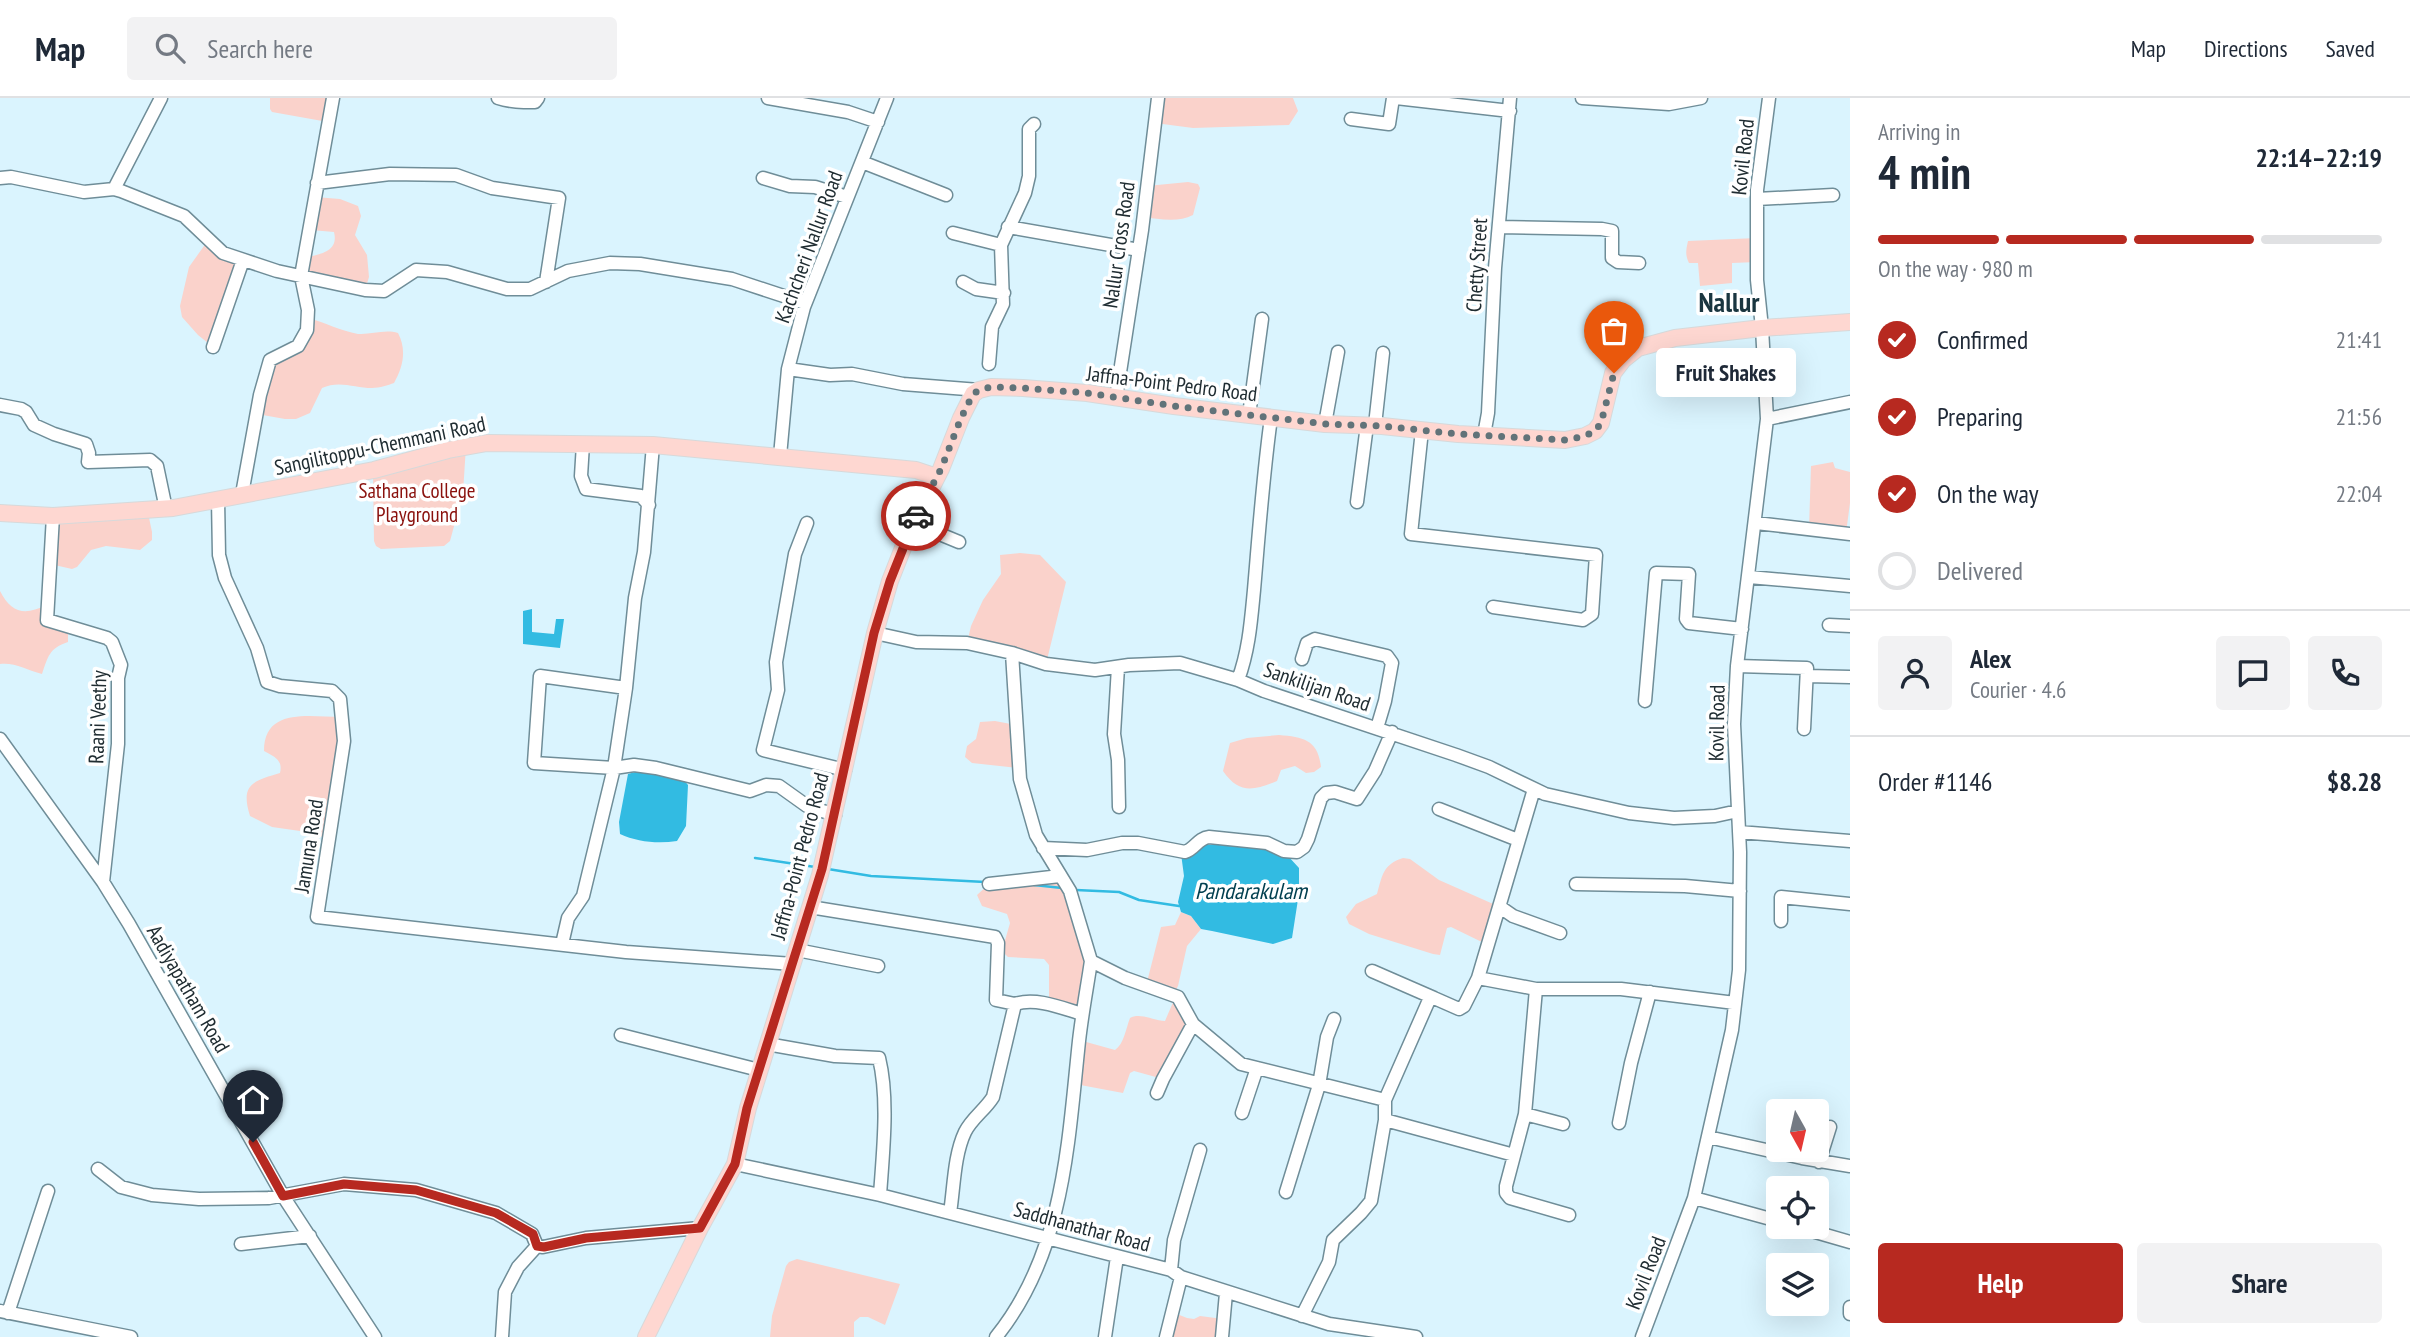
<!DOCTYPE html>
<html lang="en">
<head>
<meta charset="utf-8">
<style>
  body { margin:0; font-family:"PT Sans Narrow",sans-serif; background:#f2f2f3; color:#1f2937; height:100vh; display:flex; flex-direction:column; font-size:26px; white-space:nowrap }
  * { box-sizing:border-box; margin:0 }
  p { font-size:23px; color:#747a83 }
  .icon { flex:none; width:38px; height:38px; fill:none; stroke:currentColor; stroke-width:2; stroke-linecap:round; stroke-linejoin:round }
  .map { position:relative; flex:1; overflow:hidden }
  .drawer { display:flex; flex-direction:column; background:#fff; width:560px }
  .drawer>* { flex:none }
  .needle { width:46px; rotate:172deg }
  .controls { position:absolute; left:1766px; top:1001px; display:grid; gap:14px }
  .controls a { display:grid; place-items:center; width:63px; height:63px; border-radius:7px; background:#fff; box-shadow:0 7px 28px #0002; font-size:35px }
  .pin { position:absolute; display:grid; place-items:center; width:60px; height:60px; color:#fff; margin:-72px -30px; border-radius:50% 50% 50% 0; rotate:-45deg; box-shadow:0 0 7px #0007 }
  .pin .icon { rotate:45deg }
  .courier { position:absolute; display:grid; place-items:center; width:70px; height:70px; margin:-35px; border:5px solid #b72920; border-radius:50%; background:#fff; color:#222; box-shadow:0 2px 9px #0007 }
  .bubble { position:absolute; height:49px; border-radius:7px; background:#fff; box-shadow:0 7px 28px #0002; font-size:23px; font-weight:600; line-height:49px; text-align:center }
  .head em { font-style:normal; font-weight:600 }
  .head div { display:flex; flex-direction:column-reverse }
  .head { display:flex; align-items:center; justify-content:space-between; height:119px; padding:0 28px }
  h1 { font-size:46px; font-weight:600; line-height:52px }
  .bar { display:grid; grid-template-columns:repeat(4,1fr); gap:10px 7px; align-content:center; height:84px; padding:0 28px }
  .bar i { height:9px; border-radius:5px; background:#e0e1e3 }
  .bar .on { background:#b72920 }
  .bar p { grid-column:span 4 }
  .line { display:flex; align-items:center; gap:18px; padding:0 28px; border-top:2px solid #e0e1e3 }
  .line div { flex:1 }
  .round { display:grid; place-items:center; flex:none; width:74px; height:74px; border-radius:7px; background:#f2f2f3 }
  ol { padding:0 28px; list-style:none }
  li { display:flex; align-items:center; gap:21px; height:77px }
  li p { margin-inline-start:auto }
  li .icon { padding:7px; border-radius:50%; background:#b72920; color:#fff; stroke-width:4 }
  li:last-child { color:#747a83 }
  li i { width:38px; height:38px; border:4px solid #e0e1e3; border-radius:50% }
  .button { display:flex; gap:14px; margin-top:auto; padding:14px 28px }
  .button a { flex:1; height:80px; border-radius:7px; background:#b72920; color:#fff; font-size:28px; font-weight:600; line-height:80px; text-align:center }
  .button a+a { background:#f2f2f3; color:#1f2937 }
  header { display:flex; align-items:center; gap:42px; box-sizing:border-box; height:98px; padding:0 35px; background:#fff; border-bottom:2px solid #e0e1e3 }
  header strong { font-size:33px }
  nav { display:flex; gap:38px; margin-inline-start:auto; font-size:24px }
  .search { width:490px; height:63px; background:#f2f2f3; display:flex; align-items:center; gap:18px; box-sizing:border-box; padding:0 24px; border-radius:7px; color:#747a83; font-size:26px }
  main { display:flex; flex:1; min-height:0 }
  .map>svg:first-child { display:block }
</style>
</head>
<body>
<header>
<strong>Map</strong>
<div class="search"><svg class="icon" aria-label="search" viewBox="0 0 24 24"><circle cx="10" cy="10" r="6"/><path d="M15 15l6 6"/></svg>Search here</div>
<nav><a>Map</a><a>Directions</a><a>Saved</a></nav>
</header>
<main>
<div class="map">
<svg width="1850" height="1239" viewBox="0 0 1850 1239">
  <rect width="100%" height="100%" fill="#daf4fe"/>
  <path fill="#fad2cb" d="M 270,0 L 333,0 L 328,24 L 272,14 L 270,11 Z
    M 1158,0 L 1293,0 L 1298,13 L 1289,27 L 1193,30 L 1155,25 Z
    M 1188,84 L 1198,86 L 1200,90 L 1193,117 C 1178,125 1159,121 1143,119 L 1147,88 Z
    M 315,99 L 340,101 L 358,108 L 361,118 L 355,137 L 367,157 L 369,179 L 365,192 L 301,178 L 305,160 C 320,156 339,154 334,134 L 311,132 Z
    M 1757,140 L 1757,164 L 1732,165 L 1732,185 L 1700,188 L 1698,165 L 1689,165 C 1685,157 1686,152 1688,143 Z
    M 209,141 L 243,162 L 213,249 L 198,237 L 182,219 L 180,208 L 189,169 Z
    M 308,220 C 324,224 341,233 358,236 C 371,237 384,231 398,235 C 407,252 403,269 394,285 C 388,287 380,290 372,290 C 355,290 339,282 322,290 L 310,315 L 296,321 L 285,321 L 257,316 L 270,262 L 298,248 Z
    M 466,348 L 463,395 L 450,443 L 444,448 L 381,451 L 376,448 L 374,443 L 373,376 Z
    M 1833,364 L 1835,370 L 1850,374 L 1850,405 L 1846,435 L 1809,431 L 1811,368 Z
    M 148,415 L 152,434 L 152,442 L 140,452 L 106,448 L 91,452 L 77,469 L 72,471 L 50,466 L 53,418 Z
    M 1020,455 L 1040,457 L 1066,484 L 1046,566 L 967,545 L 971,528 L 983,502 L 1001,476 L 1000,457 Z
    M 0,493 C 11,515 25,518 46,507 L 47,522 L 68,528 L 68,544 C 49,550 48,559 42,576 C 27,572 14,564 0,566 Z
    M 341,619 L 330,741 L 307,734 L 272,729 L 250,718 C 240,686 253,683 280,675 C 283,662 275,659 264,653 C 264,609 310,619 341,619 Z
    M 995,623 L 1016,627 L 1019,670 L 972,665 L 965,659 L 967,648 L 976,641 L 980,624 Z
    M 1279,637 C 1304,639 1318,642 1321,669 L 1314,674 L 1306,675 L 1295,668 L 1281,672 L 1277,683 C 1253,693 1239,696 1223,673 L 1230,645 L 1247,640 Z
    M 1403,760 L 1410,761 L 1439,782 L 1500,809 L 1488,847 L 1451,829 L 1447,830 L 1440,857 L 1433,856 L 1369,836 L 1349,826 L 1346,819 L 1356,806 L 1377,796 C 1382,778 1383,766 1403,760 Z
    M 1060,778 L 1091,863 L 1082,916 L 1049,906 L 1049,867 L 1044,861 L 1008,859 L 1002,853 L 1010,825 L 1007,816 L 982,808 L 977,797 L 989,786 Z
    M 1181,814 L 1191,818 L 1201,831 L 1187,848 L 1178,888 L 1173,897 L 1147,884 L 1161,829 L 1175,827 Z
    M 1174,902 L 1193,926 L 1163,981 L 1134,973 L 1130,975 L 1123,995 L 1075,986 L 1079,942 L 1115,952 C 1124,946 1126,930 1130,920 C 1140,914 1154,923 1165,923 Z
    M 797,1161 L 900,1186 L 885,1227 L 868,1219 L 860,1219 L 854,1224 L 854,1239 L 770,1239 L 772,1218 L 786,1168 L 789,1164 Z
    M 1172,1214 L 1187,1220 L 1194,1221 L 1200,1218 L 1223,1221 L 1222,1239 L 1166,1239 Z"/>
  <path fill="#32bbe2" d="M 1720,280 L 1737,281 L 1737,299 L 1719,298 Z
    M 532,511 L 532,534 L 554,536 L 556,521 L 564,521 L 560,550 L 523,546 L 523,513 Z
    M 642,672 L 682,680 L 688,687 L 686,728 L 677,743 C 658,746 637,744 620,736 L 619,724 L 628,676 Z
    M 1226,746 L 1277,746 L 1299,770 L 1299,795 L 1292,840 L 1273,846 L 1212,833 L 1201,831 L 1191,818 L 1181,814 L 1178,804 L 1184,778 L 1180,748 Z"/>
  <g fill="none" stroke-linecap="round" stroke-linejoin="round">
    <path stroke="#32bbe2" stroke-width="2.5" d="M 755,760 L 815,769
      M 828,771 L 871,778 L 985,784
      M 1034,787 L 1062,790
      M 1076,792 L 1119,794 L 1139,802 L 1179,808"/>
    <g stroke="#6f8d98" stroke-width="15">
      <path id="minor" d="M 498,0 C 510,4 522,4 535,4 L 538,0
        M 768,0 L 848,14 L 878,24
        M 1396,0 L 1510,13
        M 1582,0 L 1669,6 L 1701,0
        M 1351,21 L 1389,26 L 1393,0
        M 862,64 L 946,97
        M 0,80 L 11,79 L 84,94 L 114,91 L 121,93 L 184,118 L 223,155 L 277,173 L 365,192 L 384,193 L 416,172 L 447,174 L 507,191 L 530,191 L 568,173 L 610,165 L 640,166 L 732,181 L 805,205
        M 763,80 L 790,88 L 815,89 L 847,99
        M 317,85 L 390,76 L 456,77 L 492,90 L 559,100 L 546,184
        M 114,91 L 161,0
        M 1757,101 L 1833,97
        M 1008,129 L 1139,152
        M 1499,129 L 1602,131 L 1612,133 L 1612,160 L 1618,164 L 1639,165
        M 953,135 L 1001,147
        M 963,184 L 976,191 L 1004,195
        M 213,249 L 243,162
        M 989,266 L 992,229 L 1003,206 L 1001,147 L 1025,95 L 1029,78 L 1029,31 L 1034,26
        M 788,271 L 830,277 L 852,276 L 903,286 L 979,292
        M 1116,300 L 1142,132 L 1158,0
        M 0,307 L 21,311 L 26,314 L 34,327 L 54,336 L 86,346 L 89,355 L 88,364 L 150,362 L 157,368 L 166,411
        M 1249,317 L 1262,221
        M 1767,321 L 1850,304
        M 1325,326 L 1338,254
        M 1375,327 L 1383,255
        M 1422,332 L 1411,436 L 1596,457 L 1592,516 L 1583,522 L 1493,509
        M 1484,337 L 1488,315 L 1495,170 L 1510,0
        M 583,346 L 581,378 L 586,391 L 641,398 L 649,407
        M 780,358 L 788,271 L 804,209 L 887,0
        M 242,396 L 260,297 L 270,262 L 298,248 L 307,232 L 308,212 L 301,178 L 333,0
        M 218,401 L 219,457 L 225,480 L 257,550 L 267,584 L 280,588 L 332,593 L 340,601 L 344,643 L 317,819 L 626,854 L 793,866
        M 1357,404 L 1367,327
        M 53,418 L 47,522 L 107,540 L 112,544 L 121,567 L 118,580 L 118,646 L 103,784
        M 807,425 L 795,456 L 776,564 L 778,592 L 763,652 L 845,672
        M 913,425 L 959,444
        M 1756,425 L 1850,436
        M 1749,479 L 1850,488
        M 1829,527 L 1850,528
        M 875,535 L 916,544 L 967,545 L 1012,555 L 1046,566 L 1095,572 L 1129,567 L 1180,565 L 1238,582 L 1264,593 L 1456,657 L 1489,669 L 1545,696 L 1629,715 L 1674,720 L 1715,718 L 1738,713
        M 1012,555 L 1020,681 L 1036,737 L 1070,793 L 1091,863 L 1125,880 L 1178,899 L 1193,926 L 1241,966 L 1385,1002
        M 1302,561 L 1307,545 L 1315,541 L 1387,558 L 1392,565 L 1385,603 L 1377,630
        M 1737,568 L 1807,570 L 1804,631
        M 1118,569 L 1114,636 L 1118,662 L 1119,709
        M 1807,578 L 1850,579
        M 1238,582 C 1249,552 1251,523 1254,492 C 1259,434 1263,377 1271,320
        M 626,590 L 540,578 L 534,665 L 614,670 L 634,667 L 656,670 L 750,693 L 766,687 L 779,688 L 807,708 L 835,717
        M 1645,603 L 1656,475 L 1689,476 L 1686,521 L 1689,525 L 1742,531
        M 0,641 L 103,784 L 129,826 L 283,1098 L 375,1239
        M 1439,711 L 1518,742
        M 1739,734 L 1850,743
        M 1043,750 L 1087,752 L 1122,745 L 1138,745 L 1185,754 C 1195,751 1198,740 1209,739 L 1267,745 L 1284,753 L 1297,754 L 1304,749 L 1308,741 L 1321,700 L 1326,695 L 1335,694 L 1357,701 L 1375,673 L 1392,634
        M 989,786 L 1060,778
        M 1576,786 L 1685,788 L 1740,793
        M 810,809 L 995,839 L 998,845 L 996,902 L 1015,906
        M 1500,809 L 1513,818 L 1560,835
        M 1781,823 L 1781,799 L 1850,806
        M 562,846 L 568,820 L 583,798 L 614,670 L 626,590 L 635,500 L 644,454 L 653,347
        M 797,852 L 878,868
        M 1372,873 L 1434,900
        M 1478,880 L 1536,891 L 1621,891 L 1735,905
        M 1536,891 L 1525,1016 L 1506,1088 L 1506,1095 L 1510,1100 L 1569,1117
        M 621,937 L 759,972
        M 767,946 L 835,958 L 879,960 C 889,1001 883,1054 880,1097
        M 1157,995 L 1163,981 L 1193,926
        M 1242,1015 L 1257,970
        M 1525,1016 L 1563,1026
        M 1385,1022 L 1514,1057
        M 1619,1025 L 1631,965 L 1650,894
        M 1708,1039 L 1802,1060 L 1850,1068
        M 1819,1064 L 1830,1029
        M 735,1066 L 880,1097 L 1171,1172 L 1181,1179 L 1329,1226 L 1416,1239
        M 98,1071 L 121,1089 L 152,1097 L 199,1101 L 269,1100 L 344,1086 L 416,1092 L 496,1115 L 532,1136 L 537,1148 L 543,1149 L 586,1140 L 700,1130
        M 1286,1094 L 1319,987 L 1327,939 L 1334,921
        M 1694,1100 L 1778,1123
        M 950,1115 C 954,1089 954,1057 965,1034 C 972,1020 985,1012 993,999 L 1015,906 C 1036,899 1062,910 1082,916
        M 1798,1129 L 1850,1144
        M 241,1146 L 310,1138
        M 1171,1172 L 1174,1142 L 1200,1052
        M 1850,1209 L 1850,1216
        M 0,1213 L 131,1239
        M 8,1215 L 48,1093
        M 1302,1218 L 1329,1164 L 1333,1142 L 1361,1115 L 1371,1103 L 1385,1022 L 1385,1002 L 1429,902 L 1434,900 L 1459,911 L 1464,908 L 1478,880 L 1534,691
        M 502,1239 L 505,1194 L 518,1169 L 537,1148
        M 996,1239 C 1064,1155 1068,1046 1079,943 C 1082,916 1087,890 1091,863
        M 1105,1239 L 1117,1159
        M 1166,1239 L 1181,1179
        M 1222,1239 L 1226,1195
        M 1642,1239 L 1694,1100 L 1732,932 L 1739,872 L 1740,754 L 1734,626 L 1737,568 L 1767,321 L 1762,230 L 1757,182 L 1757,92 L 1769,0"/>
    </g>
    <g stroke="#d7d9da" stroke-width="18">
      <path id="major" d="M 0,415 L 53,418 L 173,410 L 374,372 L 448,352 L 487,345 L 653,347 L 916,372 L 937,379
        M 646,1239 L 700,1130 L 735,1066 L 748,1010 L 820,777 L 875,535 L 890,483 L 910,432 L 941,371 L 961,320 L 973,296 L 979,292 L 991,289 L 1023,290 L 1087,295 L 1174,308 L 1325,326 L 1382,328 L 1458,336 L 1565,342 L 1585,338 L 1595,333 L 1601,325 L 1613,275 L 1623,262 L 1638,250 L 1675,240 L 1762,230 L 1850,224"/>
    </g>
    <use href="#minor" stroke="#fff" stroke-width="12"/>
    <use href="#major" stroke="#fed7d1" stroke-width="16"/>
  </g>
  <g fill="none" stroke-linecap="round" stroke-linejoin="round">
    <path stroke="#617379" stroke-width="7" stroke-dasharray="0 12.6" d="M 916,418 L 941,371 L 961,320 L 973,296 L 979,292 L 991,289 L 1023,290 L 1087,295 L 1174,308 L 1325,326 L 1382,328 L 1458,336 L 1565,342 L 1585,338 L 1595,333 L 1601,325 L 1614,275"/>
    <path stroke="#b72920" stroke-width="9" d="M 253,1044 L 283,1098 L 344,1086 L 416,1092 L 496,1115 L 533,1136 L 537,1148 L 544,1149 L 586,1140 L 700,1130 L 735,1066 L 747,1010 L 822,771 L 874,535 L 890,483 L 916,418"/>
  </g>
  <g text-anchor="middle" stroke-width="7" stroke-linejoin="round" paint-order="stroke">
    <g font-size="21" fill="#202d32" stroke="#fff">
      <text transform="translate(1743 59) rotate(-84)" y="7">Kovil Road</text>
      <text transform="translate(1119 147) rotate(-82)" y="7">Nallur Cross Road</text>
      <text transform="translate(809 149) rotate(-70)" y="7">Kachcheri Nallur Road</text>
      <text transform="translate(1477 167) rotate(-86)" y="7">Chetty Street</text>
      <text transform="translate(1172 286) rotate(7)" y="7">Jaffna-Point Pedro Road</text>
      <text transform="translate(380 348) rotate(-12)" y="7">Sangilitoppu-Chemmani Road</text>
      <text transform="translate(1317 589) rotate(19)" y="7">Sankilijan Road</text>
      <text transform="translate(98 619) rotate(-88)" y="7">Raani Veethy</text>
      <text transform="translate(1717 625) rotate(-89)" y="7">Kovil Road</text>
      <text transform="translate(309 748) rotate(-81)" y="7">Jamuna Road</text>
      <text transform="translate(800 758) rotate(-75)" y="7">Jaffna-Point Pedro Road</text>
      <text transform="translate(188 891) rotate(60)" y="7">Aadiyapatham Road</text>
      <text transform="translate(1082 1129) rotate(15)" y="7">Saddhanathar Road</text>
      <text transform="translate(1646 1175) rotate(-69)" y="7">Kovil Road</text>
    </g>
    <g font-size="21" fill="#8a110d" stroke="#fff">
      <text x="417" y="400">Sathana College<tspan x="417" dy="24">Playground</tspan></text>
    </g>
    <g font-size="23" font-style="italic" fill="#034050" stroke="#fff">
      <text x="1251" y="801">Pandarakulam</text>
    </g>
    <g font-size="28" font-weight="bold" fill="#1a3640" stroke="#fff">
      <text x="1729" y="214">Nallur</text>
    </g>
  </g>
</svg>
<div class="controls">
<a><svg class="needle" viewBox="-14 -14 28 28"><path d="M0-13l5 13h-10z" fill="#e53935"/><path d="M0 13l5-13h-10z" fill="#747a83"/></svg></a>
<a><svg class="icon" aria-label="locate" viewBox="0 0 24 24"><circle cx="12" cy="12" r="6"/><path d="M12 2v4M12 18v4M2 12h4M18 12h4"/></svg></a>
<a><svg class="icon" aria-label="layers" viewBox="0 0 24 24"><path d="M12 4l9 5-9 5-9-5zM3 14l9 5 9-5"/></svg></a>
</div>
<div class="pin" style="left:1614px;top:275px;background:#ea580c"><svg class="icon" aria-label="bag" viewBox="0 0 24 24"><path d="M5 8h14l-1 12H6zM9 8a3 3 0 0 1 6 0"/></svg></div>
<div class="pin" style="left:253px;top:1044px;background:#1f2937"><svg class="icon" aria-label="home" viewBox="0 0 24 24"><path d="M3 11l9-7 9 7M6 9v11h12V9"/></svg></div>
<div class="courier" style="left:916px;top:418px"><svg class="icon" aria-label="car" viewBox="0 0 24 24"><path d="M5 17H2v-5l4-1 3-4h7l3 4 3 1v5h-3M9 17h6M6 11h13"/><circle cx="7" cy="17" r="2"/><circle cx="17" cy="17" r="2"/></svg></div>
<div class="bubble" style="left:1656px;top:250px;width:140px">Fruit Shakes</div>
</div>
<section class="drawer">
<div class="head"><div><h1>4 min</h1><p>Arriving in</p></div><em>22:14–22:19</em></div>
<div class="bar"><i class="on"></i><i class="on"></i><i class="on"></i><i></i><p>On the way · 980 m</p></div>
<ol>
<li><svg class="icon" aria-label="check" viewBox="0 0 24 24"><path d="M5 12l5 5 9-10"/></svg>Confirmed<p>21:41</p></li>
<li><svg class="icon" aria-label="check" viewBox="0 0 24 24"><path d="M5 12l5 5 9-10"/></svg>Preparing<p>21:56</p></li>
<li><svg class="icon" aria-label="check" viewBox="0 0 24 24"><path d="M5 12l5 5 9-10"/></svg>On the way<p>22:04</p></li>
<li><i></i>Delivered</li>
</ol>
<div class="line" style="height:126px"><a class="round"><svg class="icon" aria-label="person" viewBox="0 0 24 24"><circle cx="12" cy="8" r="4"/><path d="M4 21q1-7 8-7t8 7"/></svg></a><div><b>Alex</b><p>Courier · 4.6</p></div><a class="round"><svg class="icon" aria-label="chat" viewBox="0 0 24 24"><path d="M4 5h16v11H9l-5 4z"/></svg></a><a class="round"><svg class="icon" aria-label="phone" viewBox="0 0 24 24"><path d="M5 4h4l2 5-3 2q2 4 5 5l2-3 5 2v4C11 20 4 13 5 4z"/></svg></a></div>
<div class="line" style="height:91px"><div>Order #1146</div><b>$8.28</b></div>
<div class="button"><a>Help</a><a>Share</a></div>
</section>
</main>
</body>
</html>
